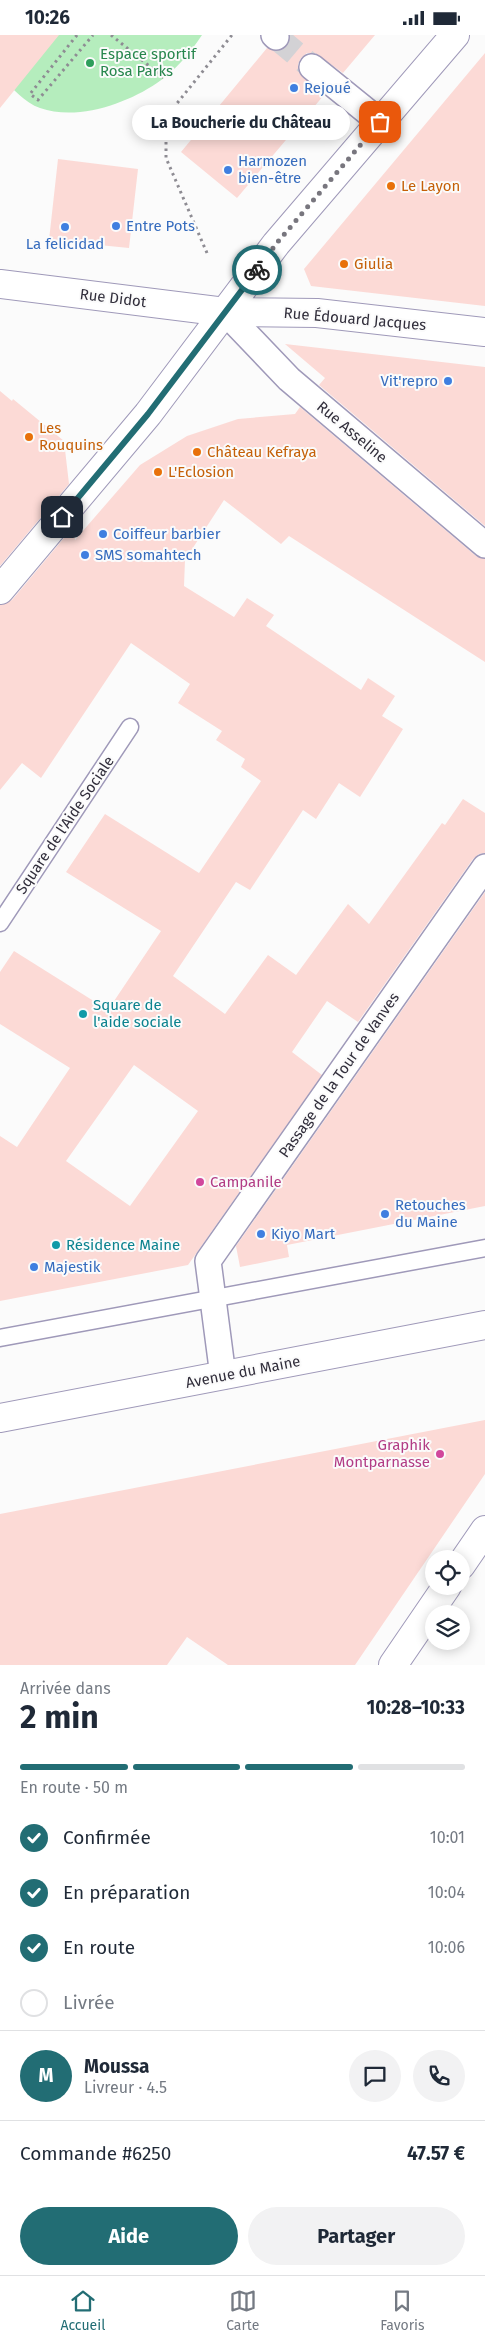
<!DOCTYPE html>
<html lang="fr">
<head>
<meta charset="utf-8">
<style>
  body { margin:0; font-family:"Fira Sans",sans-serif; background:#f2f2f3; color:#1f2937; height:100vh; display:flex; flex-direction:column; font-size:19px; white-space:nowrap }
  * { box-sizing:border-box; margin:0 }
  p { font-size:16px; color:#747a83 }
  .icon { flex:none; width:28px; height:28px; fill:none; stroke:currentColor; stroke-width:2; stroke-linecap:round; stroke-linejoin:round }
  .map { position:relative; height:1630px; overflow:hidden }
  .sheet { display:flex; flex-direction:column; background:#fff; flex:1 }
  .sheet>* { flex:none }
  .fabs { position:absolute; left:425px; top:1515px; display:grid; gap:10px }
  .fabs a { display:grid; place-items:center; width:45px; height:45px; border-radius:50%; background:#fff; box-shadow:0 2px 12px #0003; font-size:25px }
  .pin { position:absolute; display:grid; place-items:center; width:42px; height:42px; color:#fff; margin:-21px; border-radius:10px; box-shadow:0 2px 8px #0006 }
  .courier { position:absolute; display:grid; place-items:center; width:50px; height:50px; margin:-25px; border:4px solid #226d74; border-radius:50%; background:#fff; color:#222; box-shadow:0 1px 6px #0007 }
  .bubble { position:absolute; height:35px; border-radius:18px; background:#fff; box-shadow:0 2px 12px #0003; font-size:16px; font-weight:700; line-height:35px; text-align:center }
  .headline em { font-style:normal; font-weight:700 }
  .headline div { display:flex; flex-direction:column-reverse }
  .headline { display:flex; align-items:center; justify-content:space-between; height:85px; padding:0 20px }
  h1 { font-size:32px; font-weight:700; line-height:38px }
  .bar { display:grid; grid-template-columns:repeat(4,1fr); gap:8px 5px; align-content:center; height:60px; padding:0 20px }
  .bar i { height:6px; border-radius:4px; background:#e0e1e3 }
  .bar .active { background:#226d74 }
  .bar p { grid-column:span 4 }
  .line { display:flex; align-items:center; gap:12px; padding:0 20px; border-top:1px solid #e0e1e3 }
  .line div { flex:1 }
  .round { display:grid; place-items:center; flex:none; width:52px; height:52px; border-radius:26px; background:#f2f2f3 }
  ol { padding:0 20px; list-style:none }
  li { display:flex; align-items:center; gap:15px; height:55px }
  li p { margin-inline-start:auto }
  li .icon { padding:5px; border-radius:50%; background:#226d74; color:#fff; stroke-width:4 }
  li:last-child { color:#747a83 }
  li i { width:28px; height:28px; border:2px solid #e0e1e3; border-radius:50% }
  .button { display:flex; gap:10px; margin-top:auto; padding:10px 20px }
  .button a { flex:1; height:58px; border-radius:30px; background:#226d74; color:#fff; font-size:20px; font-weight:700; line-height:58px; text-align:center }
  .button a+a { background:#f2f2f3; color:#1f2937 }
  .status { display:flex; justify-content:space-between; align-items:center; height:35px; padding:0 25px; background:#fff; direction:ltr }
  .status svg { height:14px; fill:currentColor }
  .tabs { display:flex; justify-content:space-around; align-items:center; height:70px; border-top:1px solid #e0e1e3; background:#fff; font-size:14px; color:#747a83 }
  .tabs a { display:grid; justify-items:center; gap:2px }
  .tabs .active { color:#226d74 }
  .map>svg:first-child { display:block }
</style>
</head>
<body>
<div class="status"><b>10:26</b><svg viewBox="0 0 49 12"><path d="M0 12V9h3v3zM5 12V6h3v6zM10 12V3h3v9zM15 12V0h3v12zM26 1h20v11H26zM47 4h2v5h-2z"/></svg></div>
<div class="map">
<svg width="485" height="1630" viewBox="0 0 485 1630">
  <rect width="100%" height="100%" fill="#fbfbfb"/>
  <path fill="#b5edbd" d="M 0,0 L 202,0 C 190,18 175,36 157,48 C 126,69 77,86 40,73 C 25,68 12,52 0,42 Z"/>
  <path fill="#fcdad6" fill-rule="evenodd" d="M 0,0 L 59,0 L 0,73 Z
    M 290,0 L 375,0 L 343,38 L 315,18 L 307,18 L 301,23 L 298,29 L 299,38 L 324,60 L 237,163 L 181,117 L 267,13 L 279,16 L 286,12 L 290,6 Z
    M 485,18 L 485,271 L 311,251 L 304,234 Z
    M 58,124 L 138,134 L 129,213 L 49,205 Z
    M 285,309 L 485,332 L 485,491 L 319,350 L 325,343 Z
    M 0,356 L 12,366 L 13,364 L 64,406 L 69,449 L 0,531 Z
    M 300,372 L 476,521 L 485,524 L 485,627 L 289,501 L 281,509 L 224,465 L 185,525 L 184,551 L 234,582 L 247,563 L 274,580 L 266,591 L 361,655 L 368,643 L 395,661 L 382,681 L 403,694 L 360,762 L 339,748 L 316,784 L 303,775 L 250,855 L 236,847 L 173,941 L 225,979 L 268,920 L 296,940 L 348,869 L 369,889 L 442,788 L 445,790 L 463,764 L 485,778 L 485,818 L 479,819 L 473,824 L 358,987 L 327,966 L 292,1017 L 322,1040 L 188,1230 L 0,1266 L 0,1101 L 17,1112 L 70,1033 L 0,989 L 0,937 L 14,916 L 108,975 L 161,896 L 66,837 L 105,779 L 199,838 L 261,746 L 241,732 L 245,724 L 216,705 L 222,696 L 178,668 L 190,649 L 131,608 L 41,743 L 22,728 L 0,755 L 0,570 L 12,565 L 74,491 L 75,505 L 140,430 L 187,401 L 238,384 L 295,379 ZM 134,1030 L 198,1076 L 130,1171 L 66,1126 Z
    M 485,857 L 485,1171 L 287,1210 L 289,1222 L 240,1232 L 236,1211 Z
    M 485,1385 L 485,1439 L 355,1630 L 228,1630 L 187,1602 L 167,1630 L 0,1630 L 0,1479 Z"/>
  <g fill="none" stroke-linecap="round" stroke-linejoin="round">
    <path stroke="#d3d2d5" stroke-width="25" stroke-dasharray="25 12" stroke-linecap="butt" d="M 276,2 L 312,32"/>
    <g stroke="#9f99b9" stroke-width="19">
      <path id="service" d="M 0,888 L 130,692
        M 0,1303 L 485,1213"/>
    </g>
    <g stroke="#9f99b9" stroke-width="28">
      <path id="pedestrian" d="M 274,0 L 276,2
        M 312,32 L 380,87
        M 225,277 L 289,344 L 485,510
        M 223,1341 L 208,1226 L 485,832"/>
    </g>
    <g stroke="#9f99b9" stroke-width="30">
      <path id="minor" d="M 0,249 L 225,277 L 317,278 L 485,297
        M 0,555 L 148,379 L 276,209 L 455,0
        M 461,1530 L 485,1495
        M 393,1630 L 447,1551"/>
    </g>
    <g stroke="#9f99b9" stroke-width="30">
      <path id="primary" d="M 0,1383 L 485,1290"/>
    </g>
    <path stroke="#8e8c93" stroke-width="3" stroke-dasharray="2.5 4" stroke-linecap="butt" d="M 77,0 L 30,59 L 38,65 L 93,0
      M 111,0 L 164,43
      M 207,218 L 166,123 L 166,82 L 232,0"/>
    <use href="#service" stroke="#fff" stroke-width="16"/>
    <use href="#pedestrian" stroke="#fff" stroke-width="25"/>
    <use href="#minor" stroke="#fff" stroke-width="28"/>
    <use href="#primary" stroke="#fff" stroke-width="28"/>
  </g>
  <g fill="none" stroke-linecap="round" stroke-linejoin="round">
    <path stroke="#78767e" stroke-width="5" stroke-dasharray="0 9" d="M 257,235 L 276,209 L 380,87"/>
    <path stroke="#226d74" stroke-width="6" d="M 62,482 L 148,379 L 257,235"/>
  </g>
  <circle fill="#2e9e5b" stroke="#fbfbfb" stroke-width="2" cx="90" cy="28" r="5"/>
  <g fill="#3f7fe0" stroke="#fbfbfb" stroke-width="2">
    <circle cx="294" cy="53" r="5"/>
    <circle cx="228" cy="135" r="5"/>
    <circle cx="116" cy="191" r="5"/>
    <circle cx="65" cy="192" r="5"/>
    <circle cx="448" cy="346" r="5"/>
    <circle cx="103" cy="499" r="5"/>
    <circle cx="85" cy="520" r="5"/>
    <circle cx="385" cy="1179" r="5"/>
    <circle cx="261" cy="1199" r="5"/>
    <circle cx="34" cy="1232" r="5"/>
  </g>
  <g fill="#e8710a" stroke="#fbfbfb" stroke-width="2">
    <circle cx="391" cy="151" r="5"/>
    <circle cx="344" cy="229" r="5"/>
    <circle cx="29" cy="402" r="5"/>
    <circle cx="197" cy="417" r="5"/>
    <circle cx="158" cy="437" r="5"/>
  </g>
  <g fill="#0f9aa8" stroke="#fbfbfb" stroke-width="2">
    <circle cx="83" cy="979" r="5"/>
    <circle cx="56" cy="1210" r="5"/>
  </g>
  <g fill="#d1479c" stroke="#fbfbfb" stroke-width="2">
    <circle cx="200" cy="1147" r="5"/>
    <circle cx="440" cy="1419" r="5"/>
  </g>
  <g text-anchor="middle" stroke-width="4" stroke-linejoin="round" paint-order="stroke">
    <g font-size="15" fill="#27864d" stroke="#fbfbfb" text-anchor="start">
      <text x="100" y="24">Espace sportif<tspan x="100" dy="17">Rosa Parks</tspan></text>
    </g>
    <g font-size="15" fill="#366cbe" stroke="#fbfbfb" text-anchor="start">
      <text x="304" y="58">Rejoué</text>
      <text x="238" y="131">Harmozen<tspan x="238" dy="17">bien-être</tspan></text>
      <text x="126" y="196">Entre Pots</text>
      <text x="65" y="214" text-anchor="middle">La felicidad</text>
      <text x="438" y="351" text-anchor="end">Vit'repro</text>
      <text x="113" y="504">Coiffeur barbier</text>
      <text x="95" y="525">SMS somahtech</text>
      <text x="395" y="1175">Retouches<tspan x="395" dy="17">du Maine</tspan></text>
      <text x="271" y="1204">Kiyo Mart</text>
      <text x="44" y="1237">Majestik</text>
    </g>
    <g font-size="15" fill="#c56008" stroke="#fbfbfb" text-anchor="start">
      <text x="401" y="156">Le Layon</text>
      <text x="354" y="234">Giulia</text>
      <text x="39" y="398">Les<tspan x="39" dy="17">Rouquins</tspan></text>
      <text x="207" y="422">Château Kefraya</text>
      <text x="168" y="442">L'Eclosion</text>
    </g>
    <g font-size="15" fill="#312e3b" stroke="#fbfbfb">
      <text transform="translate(113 263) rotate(7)" y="5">Rue Didot</text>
      <text transform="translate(355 284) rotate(5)" y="5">Rue Édouard Jacques</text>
      <text transform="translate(352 397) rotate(40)" y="5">Rue Asseline</text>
      <text transform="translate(65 790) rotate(-56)" y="5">Square de l'Aide Sociale</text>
      <text transform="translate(339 1040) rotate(-55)" y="5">Passage de la Tour de Vanves</text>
      <text transform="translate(243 1337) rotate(-11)" y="5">Avenue du Maine</text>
    </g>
    <g font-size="15" fill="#0d838f" stroke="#fbfbfb" text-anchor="start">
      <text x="93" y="975">Square de<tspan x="93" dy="17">l'aide sociale</tspan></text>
      <text x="66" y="1215">Résidence Maine</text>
    </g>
    <g font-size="15" fill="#b23c85" stroke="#fbfbfb" text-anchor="start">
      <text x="210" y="1152">Campanile</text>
      <text x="430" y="1415" text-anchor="end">Graphik<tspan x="430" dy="17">Montparnasse</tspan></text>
    </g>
  </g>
</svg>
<div class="fabs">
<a><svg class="icon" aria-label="locate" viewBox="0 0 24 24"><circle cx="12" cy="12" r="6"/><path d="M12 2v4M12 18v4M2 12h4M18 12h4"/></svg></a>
<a><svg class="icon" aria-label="layers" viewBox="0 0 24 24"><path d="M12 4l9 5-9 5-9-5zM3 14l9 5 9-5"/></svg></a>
</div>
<div class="pin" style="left:380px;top:87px;background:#ea580c"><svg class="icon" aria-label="bag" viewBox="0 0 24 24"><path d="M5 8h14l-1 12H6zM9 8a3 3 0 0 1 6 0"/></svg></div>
<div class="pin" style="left:62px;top:482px;background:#1f2937"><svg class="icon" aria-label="home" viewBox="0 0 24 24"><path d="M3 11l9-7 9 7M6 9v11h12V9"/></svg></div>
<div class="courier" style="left:257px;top:235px"><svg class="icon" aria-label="bike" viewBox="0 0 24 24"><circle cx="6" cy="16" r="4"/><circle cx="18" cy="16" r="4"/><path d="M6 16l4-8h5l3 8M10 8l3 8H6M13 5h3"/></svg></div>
<div class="bubble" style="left:132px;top:70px;width:218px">La Boucherie du Château</div>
</div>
<section class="sheet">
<div class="headline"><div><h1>2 min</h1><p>Arrivée dans</p></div><em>10:28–10:33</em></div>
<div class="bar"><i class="active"></i><i class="active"></i><i class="active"></i><i></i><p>En route · 50 m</p></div>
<ol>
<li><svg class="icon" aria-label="check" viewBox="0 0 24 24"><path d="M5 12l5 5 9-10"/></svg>Confirmée<p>10:01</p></li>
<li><svg class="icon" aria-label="check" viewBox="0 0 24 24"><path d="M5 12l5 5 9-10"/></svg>En préparation<p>10:04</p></li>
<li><svg class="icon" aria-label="check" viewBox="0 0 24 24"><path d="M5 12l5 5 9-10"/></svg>En route<p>10:06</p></li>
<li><i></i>Livrée</li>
</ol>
<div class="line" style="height:90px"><b class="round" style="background:#226d74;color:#fff">M</b><div><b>Moussa</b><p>Livreur · 4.5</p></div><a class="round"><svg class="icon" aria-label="chat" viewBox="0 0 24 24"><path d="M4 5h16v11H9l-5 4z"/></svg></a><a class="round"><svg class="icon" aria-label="phone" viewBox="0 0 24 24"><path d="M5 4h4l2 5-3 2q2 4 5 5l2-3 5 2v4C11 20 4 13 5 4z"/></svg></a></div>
<div class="line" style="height:65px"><div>Commande #6250</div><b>47.57 €</b></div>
<div class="button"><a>Aide</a><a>Partager</a></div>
</section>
<nav class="tabs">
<a class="active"><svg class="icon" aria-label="home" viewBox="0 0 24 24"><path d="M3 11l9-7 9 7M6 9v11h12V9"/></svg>Accueil</a>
<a><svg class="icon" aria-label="map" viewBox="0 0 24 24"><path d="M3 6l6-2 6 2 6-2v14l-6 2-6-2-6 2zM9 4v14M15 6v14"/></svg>Carte</a>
<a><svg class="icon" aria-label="saved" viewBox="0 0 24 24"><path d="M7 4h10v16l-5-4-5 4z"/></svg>Favoris</a>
</nav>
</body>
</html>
